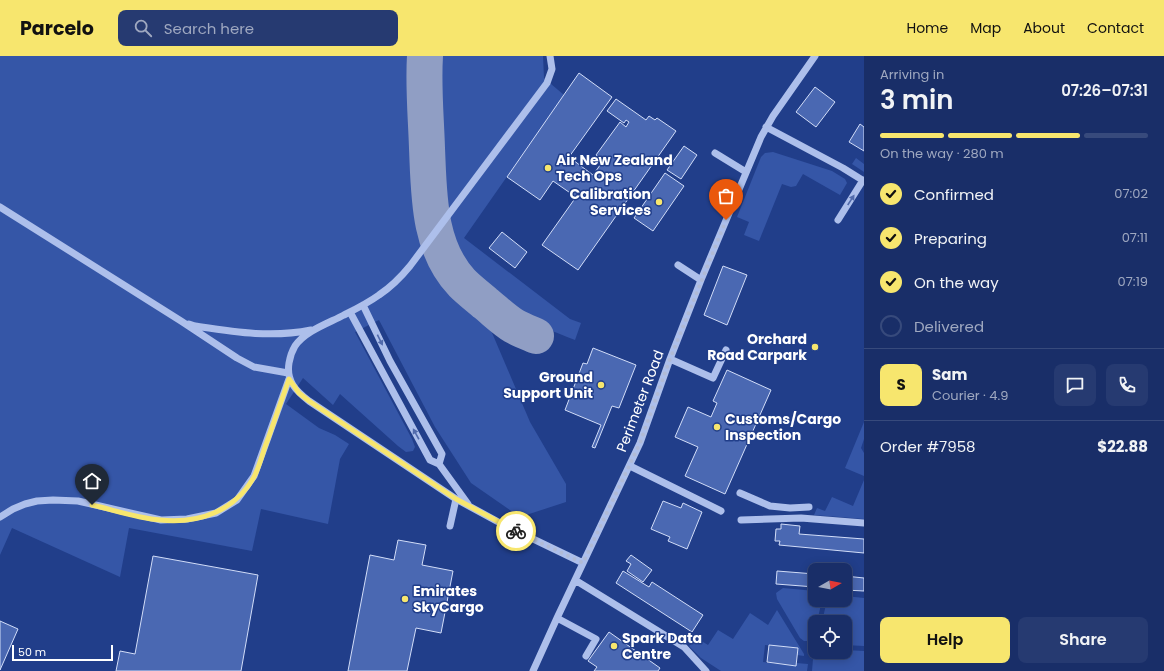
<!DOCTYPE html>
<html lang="en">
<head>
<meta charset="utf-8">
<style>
  body { margin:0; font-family:Poppins,sans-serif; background:#263a71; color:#f1f3f6; height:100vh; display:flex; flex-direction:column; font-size:15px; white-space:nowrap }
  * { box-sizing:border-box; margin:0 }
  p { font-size:13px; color:#9fa8c0 }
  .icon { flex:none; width:22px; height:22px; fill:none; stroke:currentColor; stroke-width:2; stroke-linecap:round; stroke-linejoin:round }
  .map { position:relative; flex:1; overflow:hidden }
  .side { display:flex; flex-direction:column; background:#192e68; width:300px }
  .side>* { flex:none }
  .needle { width:26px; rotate:81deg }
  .controls { position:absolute; left:808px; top:507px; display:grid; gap:8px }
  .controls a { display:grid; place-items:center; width:44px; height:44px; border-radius:8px; background:#192e68; box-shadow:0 2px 10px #0003,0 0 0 1px #374a7c; font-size:20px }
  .scale { position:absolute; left:12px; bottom:10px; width:101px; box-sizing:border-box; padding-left:4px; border:2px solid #fff; border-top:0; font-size:11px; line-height:14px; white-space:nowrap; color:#fff; -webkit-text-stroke:3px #213e8a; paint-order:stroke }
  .pin { position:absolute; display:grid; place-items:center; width:34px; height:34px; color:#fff; margin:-41px -17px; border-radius:50% 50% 50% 0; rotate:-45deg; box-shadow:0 0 4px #0007 }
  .pin .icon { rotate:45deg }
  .courier { position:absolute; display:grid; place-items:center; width:40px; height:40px; margin:-20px; border:3px solid #f7e66e; border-radius:50%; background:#fff; color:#222; box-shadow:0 1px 5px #0007 }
  .summary em { font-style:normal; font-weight:600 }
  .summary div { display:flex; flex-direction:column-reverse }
  .summary { display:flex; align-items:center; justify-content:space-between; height:68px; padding:0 16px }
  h1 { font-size:26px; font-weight:600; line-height:30px }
  .bar { display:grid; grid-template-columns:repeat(4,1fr); gap:6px 4px; align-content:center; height:48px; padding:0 16px }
  .bar i { height:5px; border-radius:3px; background:#374a7c }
  .bar .on { background:#f7e66e }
  .bar p { grid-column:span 4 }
  .line { display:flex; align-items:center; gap:10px; padding:0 16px; border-top:1px solid #374a7c }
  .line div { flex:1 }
  .round { display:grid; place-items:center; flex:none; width:42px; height:42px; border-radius:8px; background:#263a71 }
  ol { padding:0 16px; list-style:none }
  li { display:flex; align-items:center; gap:12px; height:44px }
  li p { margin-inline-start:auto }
  li .icon { padding:4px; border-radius:50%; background:#f7e66e; color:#111; stroke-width:4 }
  li:last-child { color:#9fa8c0 }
  li i { width:22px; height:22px; border:2px solid #374a7c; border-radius:50% }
  .button { display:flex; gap:8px; margin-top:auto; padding:8px 16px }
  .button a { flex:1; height:46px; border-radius:8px; background:#f7e66e; color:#111; font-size:16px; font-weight:600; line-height:46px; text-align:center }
  .button a+a { background:#263a71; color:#f1f3f6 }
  header { display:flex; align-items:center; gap:24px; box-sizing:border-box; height:56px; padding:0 20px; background:#f7e66e; color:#111 }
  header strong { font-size:19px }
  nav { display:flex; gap:22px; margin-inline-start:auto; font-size:14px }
  .search { width:280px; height:36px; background:#263a71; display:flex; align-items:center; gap:10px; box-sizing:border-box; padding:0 14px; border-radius:8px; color:#9fa8c0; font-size:15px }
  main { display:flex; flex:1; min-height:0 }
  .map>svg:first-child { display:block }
</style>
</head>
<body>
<header>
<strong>Parcelo</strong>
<div class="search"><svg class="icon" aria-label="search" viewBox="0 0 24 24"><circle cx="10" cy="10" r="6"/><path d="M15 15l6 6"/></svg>Search here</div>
<nav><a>Home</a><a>Map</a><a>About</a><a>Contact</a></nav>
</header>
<main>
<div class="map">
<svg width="864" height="615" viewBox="0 0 864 615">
  <rect width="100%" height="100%" fill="#213e8a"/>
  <path fill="#3556a7" d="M 0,0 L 543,0 L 544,22 L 564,39 L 464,182 L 570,263 L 581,267 L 575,284 C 527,266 474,243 450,196 L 439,206 L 444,220 L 461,239 L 484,258 L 530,366 L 566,428 L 566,446 L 520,461 L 471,427 L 435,371 L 379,264 L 355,276 L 412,383 L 415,391 L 413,395 L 406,396 L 398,390 L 340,338 L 333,349 L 303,322 L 286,348 L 319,372 L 335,379 L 349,388 L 340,403 L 328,468 L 261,453 L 252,495 L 129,472 L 120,521 L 12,472 L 0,499 Z
    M 773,96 L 832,115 L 845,123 L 847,127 L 840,139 L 803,118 L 796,130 L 791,131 L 782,128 L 759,185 L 744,179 L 749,166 L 737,161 L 761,101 L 765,97 Z
    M 856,102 L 864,108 L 864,116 L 852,108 Z
    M 864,366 L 864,383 L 861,392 L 864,397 L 864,420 L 845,412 Z
    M 864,424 L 864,463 L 814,459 L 817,452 L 825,455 L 832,441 L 853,450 Z
    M 783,532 L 815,535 L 815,544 L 822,544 L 817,566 L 815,566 L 813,580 L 809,585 L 804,585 L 800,582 L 777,543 L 776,537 Z
    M 845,540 L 864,542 L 864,590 L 845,589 L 845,566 L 822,566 L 827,544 L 845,544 Z
    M 777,554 L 804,598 L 804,600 L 797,599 L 798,592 L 765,589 L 763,606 L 796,610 L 796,607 L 808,608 L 807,615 L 721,615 L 701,602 L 689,590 L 698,583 L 708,589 L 718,574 L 733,583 L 750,557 L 768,569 Z
    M 814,591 L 815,596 L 845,596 L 845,594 L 864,595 L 864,615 L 812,615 Z"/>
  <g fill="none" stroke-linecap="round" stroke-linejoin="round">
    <path stroke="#909ec4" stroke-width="36" d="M 425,0 C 423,30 426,61 427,92 C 429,138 428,191 462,227 C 469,234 478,241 485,247 C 495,255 504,264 514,270 C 521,274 529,277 536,280"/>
  </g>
  <path fill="#4a68b2" stroke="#d2ddf8" d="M 579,17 L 612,41 L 569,101 L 593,119 L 603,105 L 596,99 L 620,66 L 626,71 L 629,66 L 626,64 L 624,67 L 607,55 L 616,43 L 646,64 L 649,60 L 655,64 L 657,62 L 676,75 L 578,214 L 542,189 L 576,141 L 553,125 L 540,144 L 507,121 Z
    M 815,31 L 835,46 L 816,71 L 796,56 Z
    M 860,68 L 864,71 L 864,95 L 849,86 Z
    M 684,90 L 697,99 L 681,123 L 667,114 Z
    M 665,117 L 684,130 L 653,175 L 634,162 Z
    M 502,176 L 527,196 L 515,212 L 489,192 Z
    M 723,210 L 747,219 L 727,269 L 704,259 Z
    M 593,292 L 636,309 L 619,352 L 612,350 L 595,392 L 592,391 L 601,369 L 565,354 L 583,307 L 587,308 Z
    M 727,314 L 771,334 L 725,438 L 685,420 L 698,391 L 675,381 L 688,351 L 711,361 L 717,347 L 713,345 Z
    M 663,445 L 681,452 L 683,447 L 702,456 L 687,493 L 668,485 L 670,481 L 651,473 Z
    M 781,468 L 800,470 L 799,478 L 864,483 L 864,497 L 779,489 L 780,485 L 775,485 L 776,473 L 781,473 Z
    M 398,484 L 426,489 L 422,509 L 453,515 L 441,577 L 416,572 L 407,615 L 348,615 L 370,499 L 394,504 Z
    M 631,499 L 652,514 L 643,526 L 627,515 L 631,508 L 626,505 Z
    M 153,500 L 258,519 L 241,615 L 116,615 L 120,595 L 135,598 Z
    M 623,515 L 649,531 L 652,526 L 703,559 L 692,576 L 616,527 Z
    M 777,515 L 815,518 L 815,531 L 776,528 Z
    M 845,520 L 864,522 L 864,535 L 845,534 Z
    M 0,565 L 18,573 L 0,614 Z
    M 609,576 L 660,612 L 658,615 L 594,615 L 597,611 L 588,605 Z
    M 769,589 L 798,592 L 796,610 L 767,606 Z"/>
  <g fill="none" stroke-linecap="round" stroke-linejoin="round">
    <path stroke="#adbfeb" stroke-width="7" d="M 550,0 L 552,13 L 547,27 L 410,210 C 401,221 391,231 379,239 C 368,247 356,253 344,259 C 329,267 305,275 295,290 C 292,295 290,301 289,307 C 286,325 296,335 309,345 L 456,443 L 502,468 L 583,507
      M 766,71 L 843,112 L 864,125
      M 715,97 L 746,116
      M 0,151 L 181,265 L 237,302 L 254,311 L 288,317
      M 838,164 L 863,124
      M 678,209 L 701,224
      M 363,249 L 390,305 L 442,398 L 439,408
      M 350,256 L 430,404 L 439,408 L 468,448
      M 189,268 L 195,270 C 235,276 271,282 311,274
      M 670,303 L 713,322 L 726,294
      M 630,410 L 721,455
      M 740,437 L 770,450 L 790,452 L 809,451
      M 0,461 L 13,453 L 25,448 L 37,445 L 53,444 L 78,445 L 161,464 L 187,463 L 216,457 L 237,444 L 254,420 L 289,323
      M 741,464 L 801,462 L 864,467
      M 450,470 L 456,443
      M 575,524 L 684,591 L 706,615
      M 557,562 L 596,583 L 586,600
      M 533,615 L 557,562 L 640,387 L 670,303 L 701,224 L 761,81 L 773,60 L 815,0"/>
  </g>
  <defs><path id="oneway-solid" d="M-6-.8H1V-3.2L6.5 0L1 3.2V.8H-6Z"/></defs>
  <g fill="#526bac">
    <use href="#oneway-solid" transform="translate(851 144) rotate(-57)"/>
    <use href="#oneway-solid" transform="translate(380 284) rotate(64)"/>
    <use href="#oneway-solid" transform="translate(416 378) rotate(-119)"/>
  </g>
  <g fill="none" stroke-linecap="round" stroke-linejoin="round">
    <path stroke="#b1bbd6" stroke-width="4" stroke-dasharray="0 7.2" d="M 516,475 L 583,507 L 640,387 L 670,303 L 726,164"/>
    <path stroke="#f7e66e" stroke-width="5" d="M 92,449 C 114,454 137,462 160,464 C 199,468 235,455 254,421 C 260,409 263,395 268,383 C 275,363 282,343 289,323 L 299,337 L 309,345 L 456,443 L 516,475"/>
  </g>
  <g fill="#f7e66e" stroke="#213e8a" stroke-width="1.5">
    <circle cx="548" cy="112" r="4"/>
    <circle cx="659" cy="146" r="4"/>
    <circle cx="815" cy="291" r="4"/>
    <circle cx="601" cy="329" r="4"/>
    <circle cx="717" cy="371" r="4"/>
    <circle cx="405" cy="543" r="4"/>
    <circle cx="614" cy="590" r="4"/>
  </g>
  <g text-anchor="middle" stroke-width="3" stroke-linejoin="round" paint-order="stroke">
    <g font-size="14" font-weight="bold" fill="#fff" stroke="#213e8a" text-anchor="start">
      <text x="556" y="109">Air New Zealand<tspan x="556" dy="16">Tech Ops</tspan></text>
      <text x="651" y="143" text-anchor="end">Calibration<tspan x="651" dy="16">Services</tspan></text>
      <text x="807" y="288" text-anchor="end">Orchard<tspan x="807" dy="16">Road Carpark</tspan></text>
      <text x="593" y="326" text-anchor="end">Ground<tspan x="593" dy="16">Support Unit</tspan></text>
      <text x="725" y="368">Customs/Cargo<tspan x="725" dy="16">Inspection</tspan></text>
      <text x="413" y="540">Emirates<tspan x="413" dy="16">SkyCargo</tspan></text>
      <text x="622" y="587">Spark Data<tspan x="622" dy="16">Centre</tspan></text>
    </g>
    <g font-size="14" fill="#fff" stroke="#213e8a">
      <text transform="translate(640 345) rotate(-69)" y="5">Perimeter Road</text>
    </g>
  </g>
</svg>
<div class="controls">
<a><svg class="needle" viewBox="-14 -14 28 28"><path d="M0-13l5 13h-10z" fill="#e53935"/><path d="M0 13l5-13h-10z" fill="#9fa8c0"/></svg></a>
<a><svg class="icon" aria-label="locate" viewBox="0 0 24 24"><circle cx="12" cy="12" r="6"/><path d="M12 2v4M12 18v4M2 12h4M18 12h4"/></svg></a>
</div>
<div class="scale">50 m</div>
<div class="pin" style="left:726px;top:164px;background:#ea580c"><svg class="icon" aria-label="bag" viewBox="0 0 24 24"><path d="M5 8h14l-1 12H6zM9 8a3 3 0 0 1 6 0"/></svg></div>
<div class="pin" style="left:92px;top:449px;background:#1f2937"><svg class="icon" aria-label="home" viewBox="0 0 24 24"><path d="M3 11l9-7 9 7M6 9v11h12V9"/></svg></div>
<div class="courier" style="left:516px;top:475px"><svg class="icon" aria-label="bike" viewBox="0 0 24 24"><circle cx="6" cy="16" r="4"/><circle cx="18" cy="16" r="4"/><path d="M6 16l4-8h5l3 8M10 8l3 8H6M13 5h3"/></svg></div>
</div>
<section class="side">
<div class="summary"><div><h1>3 min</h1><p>Arriving in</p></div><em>07:26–07:31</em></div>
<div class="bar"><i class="on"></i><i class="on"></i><i class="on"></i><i></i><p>On the way · 280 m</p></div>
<ol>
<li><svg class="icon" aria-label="check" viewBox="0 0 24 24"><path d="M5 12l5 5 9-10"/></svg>Confirmed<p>07:02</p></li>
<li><svg class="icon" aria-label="check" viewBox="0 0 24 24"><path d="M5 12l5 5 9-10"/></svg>Preparing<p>07:11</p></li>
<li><svg class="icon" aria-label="check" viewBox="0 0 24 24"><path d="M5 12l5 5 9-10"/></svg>On the way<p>07:19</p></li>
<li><i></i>Delivered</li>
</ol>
<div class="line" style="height:72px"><b class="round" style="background:#f7e66e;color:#111">S</b><div><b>Sam</b><p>Courier · 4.9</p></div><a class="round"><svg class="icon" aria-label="chat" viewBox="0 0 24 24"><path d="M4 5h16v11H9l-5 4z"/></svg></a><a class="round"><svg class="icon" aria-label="phone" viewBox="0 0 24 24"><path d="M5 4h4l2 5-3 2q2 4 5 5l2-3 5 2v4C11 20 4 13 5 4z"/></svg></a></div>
<div class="line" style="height:52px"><div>Order #7958</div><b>$22.88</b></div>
<div class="button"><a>Help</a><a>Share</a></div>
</section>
</main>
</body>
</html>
